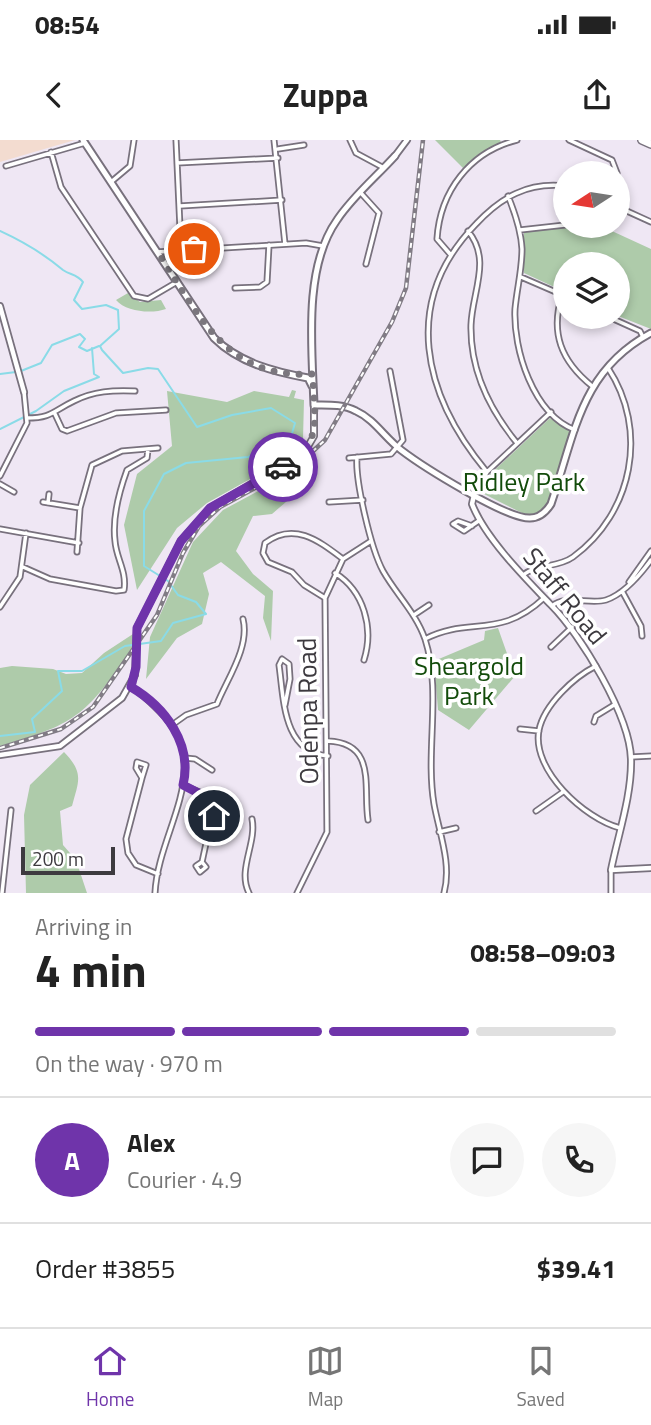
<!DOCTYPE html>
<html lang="en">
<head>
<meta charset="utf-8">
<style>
  body { margin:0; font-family:"Titillium Web",sans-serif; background:#f6f6f6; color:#222; height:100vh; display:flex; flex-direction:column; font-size:26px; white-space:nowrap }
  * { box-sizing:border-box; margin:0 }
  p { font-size:23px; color:#767676 }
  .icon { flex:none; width:38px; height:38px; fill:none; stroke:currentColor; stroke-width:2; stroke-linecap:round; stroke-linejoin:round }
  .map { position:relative; height:753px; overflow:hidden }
  .panel { display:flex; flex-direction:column; background:#fff; flex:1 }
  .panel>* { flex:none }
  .needle { width:46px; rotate:258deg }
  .controls { position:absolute; left:553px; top:21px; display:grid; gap:14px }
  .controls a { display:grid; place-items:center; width:77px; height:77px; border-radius:50%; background:#fff; box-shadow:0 4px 10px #0003; font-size:35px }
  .scale { position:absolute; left:21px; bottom:18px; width:94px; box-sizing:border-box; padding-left:7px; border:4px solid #3d3a3f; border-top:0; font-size:19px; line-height:24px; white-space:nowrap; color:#3d3a3f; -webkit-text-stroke:5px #fff; paint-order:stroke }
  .pin { position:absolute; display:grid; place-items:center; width:60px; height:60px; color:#fff; margin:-30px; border:4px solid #fff; border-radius:50%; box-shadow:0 2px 7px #0007 }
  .courier { position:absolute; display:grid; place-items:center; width:70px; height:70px; margin:-35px; border:5px solid #6f34aa; border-radius:50%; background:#fff; color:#222; box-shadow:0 2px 9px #0007 }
  .overview em { font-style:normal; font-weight:700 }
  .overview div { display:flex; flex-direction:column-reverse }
  .overview { display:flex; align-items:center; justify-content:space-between; height:119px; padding:0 35px }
  h1 { font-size:46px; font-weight:700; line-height:52px }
  .bar { display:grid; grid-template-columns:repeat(4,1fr); gap:10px 7px; align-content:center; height:84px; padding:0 35px }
  .bar i { height:9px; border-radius:5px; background:#e0e0e0 }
  .bar .current { background:#6f34aa }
  .bar p { grid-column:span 4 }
  .line { display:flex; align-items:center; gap:18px; padding:0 35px; border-top:2px solid #e0e0e0 }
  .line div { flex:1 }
  .round { display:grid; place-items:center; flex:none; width:74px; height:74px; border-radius:37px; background:#f6f6f6 }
  .status { display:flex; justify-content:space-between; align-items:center; height:49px; padding:0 35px; background:#fff; direction:ltr }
  .status svg { height:19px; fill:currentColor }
  header { display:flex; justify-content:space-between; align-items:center; height:91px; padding:0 35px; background:#fff; font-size:32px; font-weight:700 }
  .menu { display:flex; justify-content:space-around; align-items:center; height:98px; border-top:2px solid #e0e0e0; background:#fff; font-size:19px; color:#767676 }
  .menu a { display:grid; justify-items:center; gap:4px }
  .menu .current { color:#6f34aa }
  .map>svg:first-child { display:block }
</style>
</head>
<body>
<div class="status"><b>08:54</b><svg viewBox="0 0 49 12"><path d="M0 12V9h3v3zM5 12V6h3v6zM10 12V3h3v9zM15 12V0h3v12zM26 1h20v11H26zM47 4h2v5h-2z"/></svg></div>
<header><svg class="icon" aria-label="back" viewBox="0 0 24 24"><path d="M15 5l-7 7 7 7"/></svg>Zuppa<svg class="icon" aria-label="share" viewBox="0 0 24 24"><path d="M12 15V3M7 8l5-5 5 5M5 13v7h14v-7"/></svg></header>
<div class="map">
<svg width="651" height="753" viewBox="0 0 651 753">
  <rect width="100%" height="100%" fill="#efe7f4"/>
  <path fill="#f3dcd0" d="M 0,0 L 75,0 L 0,22 Z"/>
  <path fill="#aecbaa" d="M 435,0 L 500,0 L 501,2 L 463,28 Z
    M 582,86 L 601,86 L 651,109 L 651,189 L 618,176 L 618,124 L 565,124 L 565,152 L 524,133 L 524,92 Z
    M 128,153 L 140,162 L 161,160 L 166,169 C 152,174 126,172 116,160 Z
    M 292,250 L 296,251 L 294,258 L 304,260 L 303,299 L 284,320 L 207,363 L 177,388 L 137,450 L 124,385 L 137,334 L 172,306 L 167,251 L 227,262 L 254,251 L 289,257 Z
    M 550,278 L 569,291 L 570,295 C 562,321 558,367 530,377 L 480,352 L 485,339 Z
    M 314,321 L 308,343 L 272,374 L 253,376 L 236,411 L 253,434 L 273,451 L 271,501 L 263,478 L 265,456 L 221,422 L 203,433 L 209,454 L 202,484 L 177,498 L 146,539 L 150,497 L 193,402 L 223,370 Z
    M 498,488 L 515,536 L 469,590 L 438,570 L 434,521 L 484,500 L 485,491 Z
    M 133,494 L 134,507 C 86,573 81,583 0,606 L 0,528 L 12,526 L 53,529 L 66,534 L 82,533 L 104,513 Z
    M 64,612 C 84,633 79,640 72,666 L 60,671 L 63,705 L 76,720 L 87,753 L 26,753 L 24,675 L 30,645 Z"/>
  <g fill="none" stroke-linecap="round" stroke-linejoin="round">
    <path stroke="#8adbe7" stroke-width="2" d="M 0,91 C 24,102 44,114 63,130 C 70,135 77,134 83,142 L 74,160 L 82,169 L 106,165 L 118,170 L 119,189 L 100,206 L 102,210 L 123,233 L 148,228 L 158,229 L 197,287 L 232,275 L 271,268 L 295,283 L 291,297 L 248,317 L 186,323 L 164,334 L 144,371 L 144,426 L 168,441 L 178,455 L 196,462 L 206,474 L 173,483 L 161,501 L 125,506 L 82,531 L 58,531 L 62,551 L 32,579 L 35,592 L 0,596
      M 21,231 L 41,223 L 52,205 L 80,194 L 85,199 L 79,207 L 87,211 L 99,206
      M 0,234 L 16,232
      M 0,289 L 36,271 L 64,251 L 99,237 L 94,234 L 92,208"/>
    <g stroke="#78717d" stroke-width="7">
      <path id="minor" d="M 176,0 L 181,110
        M 274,0 L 285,104
        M 350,0 L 356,13 L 384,28
        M 569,0 L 612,20 L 617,33
        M 278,9 L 304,5
        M 51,12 L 61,47 L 134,156 L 148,159 L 177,142
        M 177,23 L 278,18
        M 6,26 L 85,3
        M 111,42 L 130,26 L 134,0
        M 360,52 L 379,73 L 366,124
        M 508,56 C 515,73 521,90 522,109 C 522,130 517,148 515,169 C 513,209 533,274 575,290
        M 180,66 L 282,60
        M 618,67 L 651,82
        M 520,90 L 565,85
        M 468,91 C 492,120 472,152 471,185 C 470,230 489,269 517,303
        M 157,112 L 306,103 L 323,106
        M 450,114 L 437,99 C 440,51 470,12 517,0
        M 521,137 L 565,156
        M 235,148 L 260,147 L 267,142 L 269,105
        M 562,155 C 550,193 561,221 592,246
        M 609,177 L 640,191 L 643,197
        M 55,274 L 62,289 L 67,291 L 116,273 L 166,270
        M 27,278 C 52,278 53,271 74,261 C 94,251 113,250 135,251
        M 357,317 C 355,341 371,409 383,431 C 396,454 416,473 425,499 C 442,552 425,610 434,664 C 439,692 452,724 444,753
        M 349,318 L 391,314 L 403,300 L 390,231
        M 487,332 C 423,255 400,162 476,84 C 501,57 528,42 565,46
        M 0,336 L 27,283 L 24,252
        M 0,344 L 14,352
        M 474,354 L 487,332 L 551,272
        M 43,362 L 80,368
        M 329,362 L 363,360
        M 48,363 L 49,354
        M 472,386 L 458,381 L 453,384 L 464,391 L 480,380
        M 0,389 L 79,403
        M 77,412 L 80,368 L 92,325 L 122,311 L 158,308
        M 23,427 L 50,439 L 116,451 L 124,450 C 127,431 116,418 115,401 C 112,377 119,352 127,330 L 147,318 L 148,309
        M 335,433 C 364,451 374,488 364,520
        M 523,435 C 536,424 558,428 573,417 C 633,373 649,290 608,228
        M 629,442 L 651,411
        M 622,451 L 641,486 L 642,496
        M 325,458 L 304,445 L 292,432 L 268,422 L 263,413 L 265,403 C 294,381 319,401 343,419
        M 552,466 C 565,454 590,465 606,460 C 624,454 640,435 651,420
        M 0,467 L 20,437 L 26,393
        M 414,475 L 429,465
        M 425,499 C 470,476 499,500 544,458
        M 551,507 L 572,487
        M 596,526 C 574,537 544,565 539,590 C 531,630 585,679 620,688
        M 131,547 C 141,553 150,562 159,571 C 217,627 158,689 155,753
        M 285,565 L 290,539 L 289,524 L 282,519 L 279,525 C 284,561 283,612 328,616
        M 594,582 L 596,576 L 614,565
        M 172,585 L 186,575 L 217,564 C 227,539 250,507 243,479
        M 520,589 L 539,591
        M 328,601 C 377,603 363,647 368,680
        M 631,617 L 651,616
        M 185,618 L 195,619 L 212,630
        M 142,638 L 146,625 L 137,622 L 136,628 L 142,638 L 126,699 L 128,713 L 136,725 L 158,734
        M 183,645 L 204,654 L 213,671 L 202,722 L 196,726 L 200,732 L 206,727 L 202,722
        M 536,671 L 563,652
        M 439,692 L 456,688
        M 611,731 L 611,753
        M 2,753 L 11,670
        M 249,753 C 237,730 257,703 252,679
        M 297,753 L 327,692 L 325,458 L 343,419 L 371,401"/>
    </g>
    <g stroke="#78717d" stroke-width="8">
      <path id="tertiary" d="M 395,16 L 407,0
        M 0,166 L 24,252
        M 474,355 L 472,364 C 485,398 526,439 551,465 C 581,495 630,576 631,619 C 632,655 618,695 611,730 L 651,728
        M 0,615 L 60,606 L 122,558 L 135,535 L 137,488 L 181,401 L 210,368 L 304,313 L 314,296 L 314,265"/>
    </g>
    <g stroke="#78717d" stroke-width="9">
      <path id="secondary" d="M 83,0 L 214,198 C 239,223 275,232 308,238 L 312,246
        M 395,16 C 376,37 353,56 337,80 C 303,128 312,208 314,265 C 328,265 343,264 356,271 C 374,279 385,298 401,310 C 422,326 506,379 530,378 C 540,378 546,372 551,364 C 575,294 580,231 651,193"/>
    </g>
    <g stroke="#78717d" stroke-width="10">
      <path id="primary" d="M 642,0 L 651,4"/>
    </g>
    <use href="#minor" stroke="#fff" stroke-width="3.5"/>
    <use href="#tertiary" stroke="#fff" stroke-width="4.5"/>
    <use href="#secondary" stroke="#fff" stroke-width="5"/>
    <use href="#primary" stroke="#fff" stroke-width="7"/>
    <g stroke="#817c85" stroke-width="4.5">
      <path id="rail" d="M 0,608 L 61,589 L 93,567 L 157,475 L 183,413 L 199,386 L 220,367 L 299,324 L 325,300 L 392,182 L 406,148 L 423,0"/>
    </g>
    <use href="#rail" stroke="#fff" stroke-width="2" stroke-dasharray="5" stroke-linecap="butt"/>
  </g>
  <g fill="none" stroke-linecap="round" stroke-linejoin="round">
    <path stroke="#7b777e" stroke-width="7" stroke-dasharray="0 12.6" d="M 194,109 L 160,116 C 201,178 227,239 313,234 C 313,278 326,301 283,327"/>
    <path stroke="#6f34aa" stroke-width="9" d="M 214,676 L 206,657 L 183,645 C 193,604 165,567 131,547 L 136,527 L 137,488 L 181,401 L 210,368 L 283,327"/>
  </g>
  <g text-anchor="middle" stroke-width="7" stroke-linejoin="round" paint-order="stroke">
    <g font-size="26" fill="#124b0a" stroke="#fff">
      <text x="524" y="351">Ridley Park</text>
      <text x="469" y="535">Sheargold<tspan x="469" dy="30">Park</tspan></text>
    </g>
    <g font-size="26" fill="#3d3a3f" stroke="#fff">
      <text transform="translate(565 456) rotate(51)" y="9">Staff Road</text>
      <text transform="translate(308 571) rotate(-91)" y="9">Odenpa Road</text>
    </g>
  </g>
</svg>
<div class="controls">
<a><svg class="needle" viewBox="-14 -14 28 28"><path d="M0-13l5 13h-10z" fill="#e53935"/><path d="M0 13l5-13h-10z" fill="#767676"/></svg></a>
<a><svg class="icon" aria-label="layers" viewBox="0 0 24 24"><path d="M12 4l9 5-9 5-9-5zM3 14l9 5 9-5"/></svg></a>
</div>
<div class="scale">200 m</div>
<div class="pin" style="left:194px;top:109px;background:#ea580c"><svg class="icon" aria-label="bag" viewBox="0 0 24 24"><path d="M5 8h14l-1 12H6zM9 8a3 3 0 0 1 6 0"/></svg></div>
<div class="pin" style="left:214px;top:676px;background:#1f2937"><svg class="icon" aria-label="home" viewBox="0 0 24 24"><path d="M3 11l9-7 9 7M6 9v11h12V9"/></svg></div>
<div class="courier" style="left:283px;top:327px"><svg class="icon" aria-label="car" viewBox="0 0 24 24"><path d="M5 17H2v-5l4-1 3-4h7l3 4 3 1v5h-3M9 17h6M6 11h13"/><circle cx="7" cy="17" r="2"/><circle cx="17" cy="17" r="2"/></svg></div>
</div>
<section class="panel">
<div class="overview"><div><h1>4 min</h1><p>Arriving in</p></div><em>08:58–09:03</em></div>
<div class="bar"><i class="current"></i><i class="current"></i><i class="current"></i><i></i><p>On the way · 970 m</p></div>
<div class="line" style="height:126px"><b class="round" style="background:#6f34aa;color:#fff">A</b><div><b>Alex</b><p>Courier · 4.9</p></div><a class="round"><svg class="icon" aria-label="chat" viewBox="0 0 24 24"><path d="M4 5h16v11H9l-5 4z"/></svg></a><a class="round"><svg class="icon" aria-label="phone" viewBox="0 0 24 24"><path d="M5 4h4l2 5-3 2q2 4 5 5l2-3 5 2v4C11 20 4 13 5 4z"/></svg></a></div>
<div class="line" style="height:91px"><div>Order #3855</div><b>$39.41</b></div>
</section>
<nav class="menu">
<a class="current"><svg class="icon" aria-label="home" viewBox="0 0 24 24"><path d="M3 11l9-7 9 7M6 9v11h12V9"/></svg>Home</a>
<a><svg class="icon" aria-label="map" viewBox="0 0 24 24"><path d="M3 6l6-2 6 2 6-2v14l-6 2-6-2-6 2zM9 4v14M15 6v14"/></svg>Map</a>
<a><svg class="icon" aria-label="saved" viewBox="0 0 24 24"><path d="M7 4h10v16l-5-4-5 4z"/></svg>Saved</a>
</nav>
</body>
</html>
